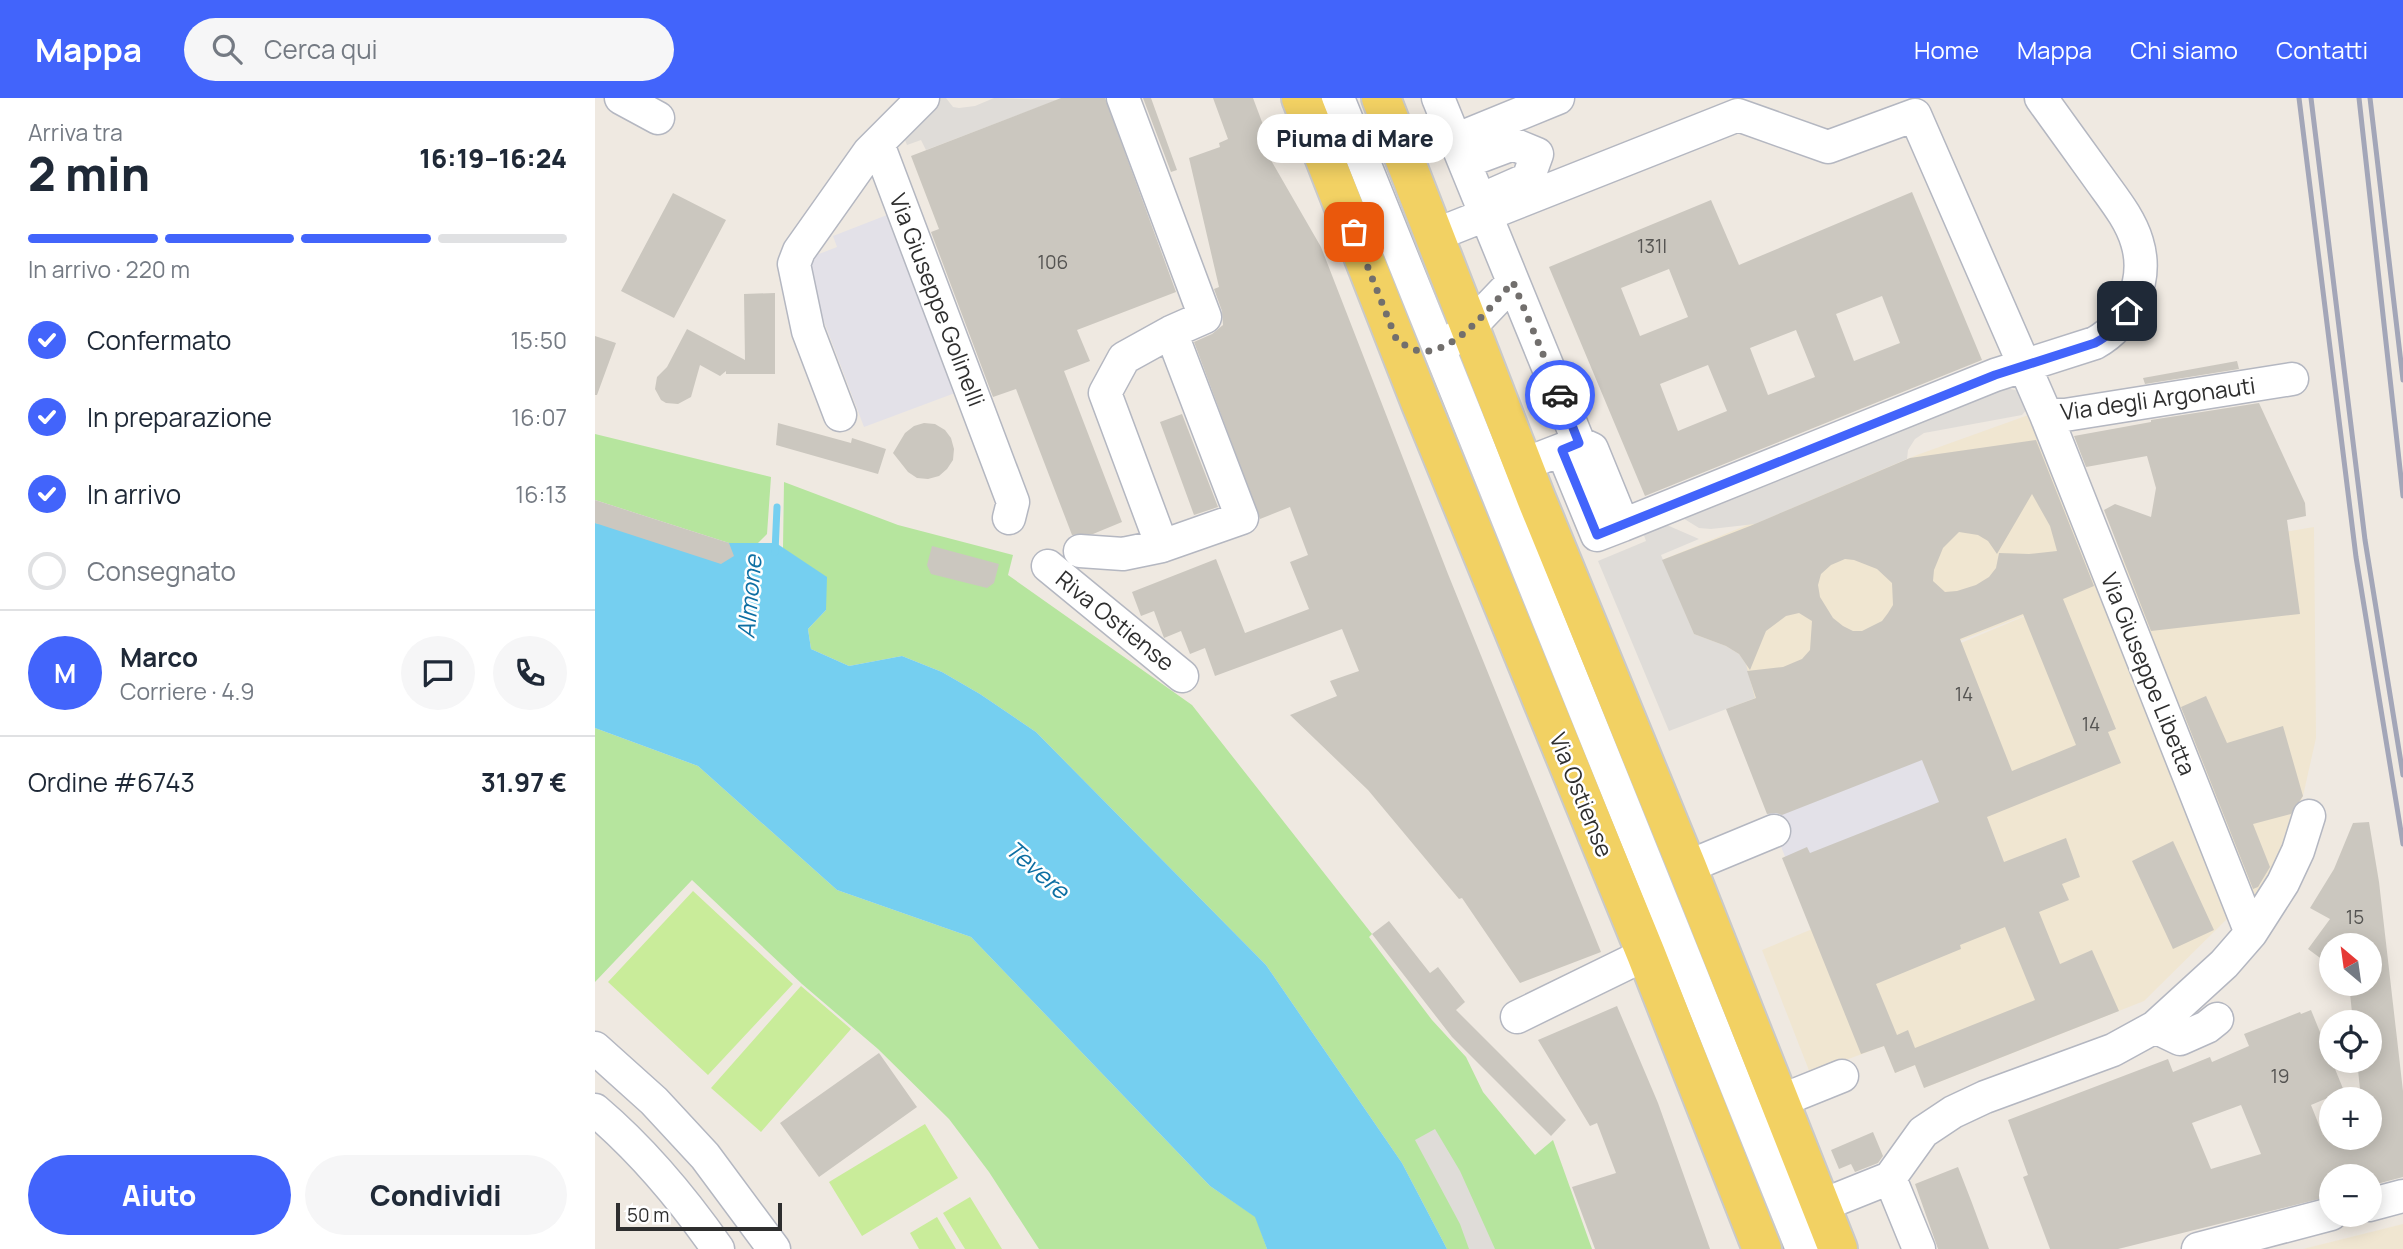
<!DOCTYPE html>
<html lang="it">
<head>
<meta charset="utf-8">
<style>
  body { margin:0; font-family:Manrope,sans-serif; background:#f6f6f7; color:#1f2937; height:100vh; display:flex; flex-direction:column; font-size:26px; white-space:nowrap }
  * { box-sizing:border-box; margin:0 }
  p { font-size:23px; color:#747a83 }
  .icon { flex:none; width:38px; height:38px; fill:none; stroke:currentColor; stroke-width:2; stroke-linecap:round; stroke-linejoin:round }
  .map { position:relative; flex:1; overflow:hidden }
  .details { display:flex; flex-direction:column; background:#fff; width:595px }
  .details>* { flex:none }
  .needle { width:46px; rotate:331deg }
  .tools { position:absolute; left:1724px; top:835px; display:grid; gap:14px }
  .tools a { display:grid; place-items:center; width:63px; height:63px; border-radius:50%; background:#fff; box-shadow:0 4px 18px #0003; font-size:35px }
  .scale { position:absolute; left:21px; bottom:18px; width:166px; box-sizing:border-box; padding-left:7px; border:4px solid #2e2e2e; border-top:0; font-size:19px; line-height:24px; white-space:nowrap; color:#2e2e2e; -webkit-text-stroke:5px #fff; paint-order:stroke }
  .pin { position:absolute; display:grid; place-items:center; width:60px; height:60px; color:#fff; margin:-30px; border-radius:14px; box-shadow:0 4px 10px #0006 }
  .courier { position:absolute; display:grid; place-items:center; width:70px; height:70px; margin:-35px; border:5px solid #4264fb; border-radius:50%; background:#fff; color:#222; box-shadow:0 2px 9px #0007 }
  .bubble { position:absolute; height:49px; border-radius:24px; background:#fff; box-shadow:0 4px 18px #0003; font-size:23px; font-weight:800; line-height:49px; text-align:center }
  .overview em { font-style:normal; font-weight:800 }
  .overview div { display:flex; flex-direction:column-reverse }
  .overview { display:flex; align-items:center; justify-content:space-between; height:119px; padding:0 28px }
  h1 { font-size:46px; font-weight:800; line-height:52px }
  .bar { display:grid; grid-template-columns:repeat(4,1fr); gap:10px 7px; align-content:center; height:84px; padding:0 28px }
  .bar i { height:9px; border-radius:5px; background:#e0e1e3 }
  .bar .selected { background:#4264fb }
  .bar p { grid-column:span 4 }
  .line { display:flex; align-items:center; gap:18px; padding:0 28px; border-top:2px solid #e0e1e3 }
  .line div { flex:1 }
  .round { display:grid; place-items:center; flex:none; width:74px; height:74px; border-radius:37px; background:#f6f6f7 }
  ol { padding:0 28px; list-style:none }
  li { display:flex; align-items:center; gap:21px; height:77px }
  li p { margin-inline-start:auto }
  li .icon { padding:7px; border-radius:50%; background:#4264fb; color:#fff; stroke-width:4 }
  li:last-child { color:#747a83 }
  li i { width:38px; height:38px; border:4px solid #e0e1e3; border-radius:50% }
  .cta { display:flex; gap:14px; margin-top:auto; padding:14px 28px }
  .cta a { flex:1; height:80px; border-radius:42px; background:#4264fb; color:#fff; font-size:28px; font-weight:800; line-height:80px; text-align:center }
  .cta a+a { background:#f6f6f7; color:#1f2937 }
  header { display:flex; align-items:center; gap:42px; box-sizing:border-box; height:98px; padding:0 35px; background:#4264fb; color:#fff }
  header strong { font-size:33px }
  nav { display:flex; gap:38px; margin-inline-start:auto; font-size:24px }
  .search { width:490px; height:63px; background:#f6f6f7; display:flex; align-items:center; gap:18px; box-sizing:border-box; padding:0 24px; border-radius:38px; color:#747a83; font-size:26px }
  main { display:flex; flex:1; min-height:0 }
  .map>svg:first-child { display:block }
</style>
</head>
<body>
<header>
<strong>Mappa</strong>
<div class="search"><svg class="icon" aria-label="search" viewBox="0 0 24 24"><circle cx="10" cy="10" r="6"/><path d="M15 15l6 6"/></svg>Cerca qui</div>
<nav><a>Home</a><a>Mappa</a><a>Chi siamo</a><a>Contatti</a></nav>
</header>
<main>
<section class="details">
<div class="overview"><div><h1>2 min</h1><p>Arriva tra</p></div><em>16:19–16:24</em></div>
<div class="bar"><i class="selected"></i><i class="selected"></i><i class="selected"></i><i></i><p>In arrivo · 220 m</p></div>
<ol>
<li><svg class="icon" aria-label="check" viewBox="0 0 24 24"><path d="M5 12l5 5 9-10"/></svg>Confermato<p>15:50</p></li>
<li><svg class="icon" aria-label="check" viewBox="0 0 24 24"><path d="M5 12l5 5 9-10"/></svg>In preparazione<p>16:07</p></li>
<li><svg class="icon" aria-label="check" viewBox="0 0 24 24"><path d="M5 12l5 5 9-10"/></svg>In arrivo<p>16:13</p></li>
<li><i></i>Consegnato</li>
</ol>
<div class="line" style="height:126px"><b class="round" style="background:#4264fb;color:#fff">M</b><div><b>Marco</b><p>Corriere · 4.9</p></div><a class="round"><svg class="icon" aria-label="chat" viewBox="0 0 24 24"><path d="M4 5h16v11H9l-5 4z"/></svg></a><a class="round"><svg class="icon" aria-label="phone" viewBox="0 0 24 24"><path d="M5 4h4l2 5-3 2q2 4 5 5l2-3 5 2v4C11 20 4 13 5 4z"/></svg></a></div>
<div class="line" style="height:91px"><div>Ordine #6743</div><b>31.97 €</b></div>
<div class="cta"><a>Aiuto</a><a>Condividi</a></div>
</section>
<div class="map">
<svg width="1808" height="1151" viewBox="0 0 1808 1151">
  <rect width="100%" height="100%" fill="#efe9e1"/>
  <path fill="#e3e1e8" d="M 292,117 L 360,295 L 269,329 L 206,163 L 242,149 L 238,138 Z
    M 1328,561 L 1405,753 L 1219,831 L 1141,636 Z"/>
  <path fill="#f0e6d1" d="M 1442,314 L 1636,817 L 1549,903 L 1329,990 L 1320,967 L 1300,975 L 1289,948 L 1215,975 L 1167,852 L 1405,753 L 1328,561 L 1456,507 L 1168,620 L 1160,600 L 1131,611 L 1067,462 L 1322,357 Z
    M 1719,429 L 1721,640 L 1708,698 L 1663,811 L 1523,463 Z
    M 1808,1126 L 1808,1151 L 1708,1151 Z"/>
  <path fill="#b6e59e" d="M 0,336 L 176,379 L 172,436 L 161,447 L 134,445 L 0,402 Z
    M 189,384 L 303,427 L 418,457 L 413,477 L 597,607 L 777,836 L 774,839 L 837,922 L 871,959 L 888,994 L 940,1057 L 958,1042 L 997,1151 L 852,1151 L 807,1065 L 671,867 L 441,634 L 385,596 L 347,574 L 307,558 L 254,568 L 216,551 L 213,531 L 231,512 L 188,450 Z
    M 0,630 L 103,668 L 242,792 L 376,839 L 615,1088 L 661,1119 L 672,1151 L 444,1151 L 394,1074 L 354,1021 L 283,951 L 207,886 L 97,782 L 0,884 Z"/>
  <path fill="#c9ec9a" d="M 98,793 L 198,886 L 113,977 L 13,884 Z
    M 206,888 L 256,931 L 166,1034 L 116,990 Z
    M 330,1026 L 363,1080 L 267,1138 L 234,1084 Z
    M 375,1099 L 407,1151 L 370,1151 L 348,1115 Z
    M 342,1119 L 361,1151 L 324,1151 L 315,1135 Z"/>
  <path fill="#dfdcd8" d="M 340,0 L 351,0 L 358,9 L 364,10 L 380,8 L 399,0 L 462,2 L 331,52 L 326,42 L 312,47 L 308,37 Z
    M 1411,290 L 1424,293 L 1432,311 L 1427,317 L 1329,335 L 1320,341 L 1313,352 L 1312,361 L 1160,426 L 1116,431 L 1104,430 L 1083,417 Z
    M 1058,421 L 1104,441 L 1066,457 L 1099,536 L 1131,548 L 1144,556 L 1151,566 L 1160,600 L 1074,633 L 1003,463 L 1051,443 L 1045,426 Z
    M 840,1031 L 865,1073 L 900,1151 L 874,1151 L 865,1126 L 820,1042 Z"/>
  <path fill="#75cff0" d="M 0,425 L 134,445 L 181,445 L 232,479 L 231,512 L 213,531 L 216,551 L 254,568 L 307,558 L 347,574 L 385,596 L 441,634 L 671,867 L 807,1065 L 852,1151 L 672,1151 L 660,1119 L 615,1088 L 376,839 L 242,792 L 103,668 L 0,630 Z"/>
  <g fill="none" stroke-linecap="round" stroke-linejoin="round">
    <path stroke="#75cff0" stroke-width="7" d="M 180,454 L 182,409"/>
  </g>
  <path fill="#cbc7bf" fill-rule="evenodd" d="M 466,0 L 510,0 L 581,194 L 482,232 L 495,263 L 469,273 L 527,424 L 498,436 L 477,437 L 421,291 L 398,299 L 336,134 L 344,131 L 316,58 Z
    M 548,0 L 556,0 L 582,72 L 576,74 Z
    M 618,0 L 658,0 L 676,48 L 669,50 L 726,149 L 853,476 L 1006,854 L 925,885 L 867,800 L 864,801 L 773,692 L 695,617 L 742,598 L 735,583 L 764,573 L 747,531 L 620,578 L 610,550 L 595,556 L 586,533 L 569,540 L 559,513 L 546,518 L 537,494 L 621,461 L 650,535 L 714,511 L 695,464 L 713,457 L 695,409 L 665,421 L 599,244 L 617,236 L 628,227 L 627,213 L 619,191 L 624,189 L 594,60 L 625,49 L 624,45 L 633,41 Z
    M 1317,94 L 1387,262 L 1050,398 L 954,169 L 1116,102 L 1144,167 ZM 1074,171 L 1093,219 L 1045,238 L 1026,190 ZM 1287,198 L 1305,245 L 1259,263 L 1241,216 ZM 1201,232 L 1220,279 L 1173,297 L 1155,250 ZM 1113,267 L 1132,313 L 1083,333 L 1065,286 Z
    M 78,95 L 131,122 L 79,220 L 26,193 Z
    M 180,195 L 180,276 L 131,276 L 131,273 L 125,278 L 105,267 L 96,299 L 83,306 L 71,305 L 66,302 L 60,291 L 62,279 L 72,269 L 92,231 L 150,262 L 149,196 Z
    M 0,238 L 21,245 L 2,297 L 0,297 Z
    M 1642,263 L 1644,271 L 1550,286 L 1548,280 Z
    M 1664,305 L 1710,405 L 1711,418 L 1692,422 L 1705,516 L 1556,533 L 1509,412 L 1520,406 L 1556,419 L 1561,390 L 1552,358 L 1491,369 L 1479,338 L 1556,324 L 1556,322 Z
    M 587,316 L 623,409 L 599,417 L 565,324 Z
    M 183,325 L 256,345 L 257,340 L 291,351 L 283,376 L 181,347 Z
    M 329,325 L 340,326 L 350,332 L 356,340 L 359,351 L 358,362 L 352,371 L 344,378 L 333,381 L 322,380 L 313,374 L 298,355 L 310,335 L 319,328 Z
    M 1441,342 L 1499,488 L 1468,501 L 1521,631 L 1513,634 L 1526,665 L 1392,719 L 1409,764 L 1471,740 L 1485,779 L 1467,786 L 1474,802 L 1444,814 L 1465,866 L 1497,852 L 1524,913 L 1329,990 L 1320,967 L 1300,975 L 1289,948 L 1266,956 L 1187,760 L 1212,749 L 1215,755 L 1344,704 L 1327,662 L 1187,717 L 1181,715 L 1172,716 L 1131,611 L 1161,600 L 1152,573 L 1188,569 L 1207,561 L 1215,552 L 1217,523 L 1204,515 L 1191,518 L 1171,533 L 1155,572 L 1144,556 L 1131,548 L 1099,536 L 1067,462 L 1155,428 L 1315,360 ZM 1437,396 L 1455,428 L 1462,453 L 1434,456 L 1404,455 L 1401,470 L 1394,479 L 1381,487 L 1362,493 L 1350,494 L 1338,483 L 1339,472 L 1348,450 L 1364,434 L 1383,437 L 1393,443 L 1402,456 ZM 1250,461 L 1259,462 L 1282,471 L 1297,485 L 1298,507 L 1293,515 L 1287,523 L 1267,533 L 1258,533 L 1248,528 L 1238,520 L 1225,499 L 1223,487 L 1226,476 L 1236,467 ZM 1428,516 L 1481,647 L 1417,673 L 1365,541 ZM 1410,829 L 1440,902 L 1320,950 L 1313,932 L 1302,937 L 1281,886 L 1366,851 L 1365,847 Z
    M 0,402 L 134,445 L 139,458 L 126,466 L 0,425 Z
    M 337,448 L 404,466 L 399,485 L 392,490 L 336,476 L 332,467 Z
    M 1611,598 L 1632,645 L 1688,628 L 1708,698 L 1696,716 L 1658,726 L 1675,769 L 1663,789 L 1658,791 L 1586,609 Z
    M 1774,724 L 1784,784 L 1808,993 L 1808,1079 L 1774,1088 L 1774,1078 L 1736,1078 L 1736,1098 L 1523,1151 L 1455,1151 L 1428,1079 L 1433,1077 L 1413,1022 L 1573,961 L 1578,974 L 1615,959 L 1617,964 L 1654,948 L 1649,936 L 1705,914 L 1706,916 L 1716,912 L 1749,993 L 1716,1007 L 1728,1037 L 1736,1034 L 1736,1040 L 1768,1040 L 1770,1044 L 1771,1040 L 1774,1040 L 1774,1001 L 1766,1001 L 1762,962 L 1774,962 L 1774,924 L 1758,924 L 1754,886 L 1774,886 L 1774,847 L 1736,847 L 1736,868 L 1713,851 L 1735,821 L 1715,810 L 1739,771 L 1758,725 ZM 1646,1007 L 1666,1056 L 1616,1071 L 1597,1025 Z
    M 1578,743 L 1619,832 L 1578,851 L 1537,763 Z
    M 794,823 L 835,875 L 843,869 L 870,904 L 861,912 L 971,1022 L 956,1038 L 857,939 L 777,836 Z
    M 1022,908 L 1063,1005 L 1115,1151 L 1000,1151 L 977,1089 L 1021,1075 L 1002,1025 L 995,1028 L 943,942 Z
    M 284,955 L 322,1009 L 224,1079 L 185,1025 Z
    M 1278,1034 L 1288,1058 L 1283,1065 L 1260,1074 L 1256,1066 L 1244,1071 L 1236,1052 Z
    M 1363,1069 L 1377,1105 L 1394,1151 L 1343,1151 L 1320,1086 Z"/>
  <g fill="none" stroke-linecap="round" stroke-linejoin="round">
    <g stroke="#b4b7c1" stroke-width="35">
      <path id="minor" d="M 26,0 L 63,20
        M 528,0 L 610,219 L 576,234 L 529,260 L 510,295 L 567,448
        M 743,0 L 1207,1151
        M 843,0 L 984,345
        M 860,42 L 963,0
        M 283,46 L 418,404 L 414,420
        M 870,64 L 918,46 L 942,56 L 933,81 L 899,96
        M 840,137 L 1143,17 L 1233,49 L 1320,17 L 1451,317 L 1656,835
        M 858,242 L 875,229 L 918,184
        M 245,317 L 213,233 L 199,166 L 204,153 L 274,54 L 328,0
        M 1451,317 L 1470,317 L 1697,281
        M 927,367 L 984,345 L 997,351 L 1028,427 L 1002,437 L 967,352
        M 1028,427 L 1400,277 L 1500,245 C 1534,226 1554,183 1542,144 C 1535,120 1517,99 1503,79 C 1484,53 1465,26 1446,0
        M 485,453 L 528,456 L 567,448 L 647,420 L 576,234
        M 453,468 L 587,578
        M 1092,769 L 1179,733
        M 922,919 L 1051,856
        M 1560,929 L 1585,941 L 1612,929 L 1622,921
        M 0,950 L 59,1003 L 110,1058 L 179,1151
        M 1185,1003 L 1247,978
        M 0,1012 C 46,1051 88,1101 123,1151
        M 1295,1080 L 1324,1151
        M 1774,1107 L 1808,1098
        M 1225,1108 L 1295,1080 L 1328,1034 L 1358,1014 L 1390,999 L 1518,952 L 1560,929 L 1629,866 L 1656,835 L 1688,785 L 1703,753 L 1714,718
        M 1603,1151 L 1736,1116"/>
    </g>
    <g stroke="#c9c9c9" stroke-width="42">
      <path id="major" d="M 706,0 L 826,306 L 1051,856 L 1167,1151
        M 786,0 L 941,400 L 1092,769 L 1243,1151"/>
    </g>
    <use href="#minor" stroke="#fff" stroke-width="32"/>
    <use href="#major" stroke="#f2d163" stroke-width="38"/>
    <path stroke="#a3a6b8" stroke-width="5" d="M 1704,0 L 1761,459 L 1808,746
      M 1716,0 L 1770,442 L 1808,677
      M 1764,0 L 1808,398
      M 1775,0 L 1808,282"/>
  </g>
  <g fill="none" stroke-linecap="round" stroke-linejoin="round">
    <path stroke="#726f6d" stroke-width="7" stroke-dasharray="0 12.6" d="M 759,134 L 802,243 C 812,248 822,255 833,253 C 864,250 898,206 918,184 L 965,297"/>
    <path stroke="#4264fb" stroke-width="9" d="M 965,297 L 984,345 L 967,352 L 1002,437 L 1400,277 L 1500,245 C 1515,237 1524,228 1532,213"/>
  </g>
  <g text-anchor="middle" stroke-width="5" stroke-linejoin="round" paint-order="stroke">
    <g font-size="19" fill="#555452">
      <text x="1057" y="155">131l</text>
      <text x="458" y="171">106</text>
      <text x="1369" y="603">14</text>
      <text x="1496" y="633">14</text>
      <text x="1760" y="826">15</text>
      <text x="1685" y="985">19</text>
    </g>
    <g font-size="23" fill="#2e2e2e" stroke="#fff">
      <text transform="translate(342 202) rotate(69)" y="8">Via Giuseppe Golinelli</text>
      <text transform="translate(1563 301) rotate(-8)" y="8">Via degli Argonauti</text>
      <text transform="translate(520 523) rotate(39)" y="8">Riva Ostiense</text>
      <text transform="translate(1553 576) rotate(68)" y="8">Via Giuseppe Libetta</text>
      <text transform="translate(986 697) rotate(68)" y="8">Via Ostiense</text>
    </g>
    <g font-size="24" font-style="italic" fill="#0d6fa3" stroke="#fff">
      <text transform="translate(155 499) rotate(-85)" y="8">Almone</text>
      <text transform="translate(442 772) rotate(41)" y="8">Tevere</text>
    </g>
  </g>
</svg>
<div class="tools">
<a><svg class="needle" viewBox="-14 -14 28 28"><path d="M0-13l5 13h-10z" fill="#e53935"/><path d="M0 13l5-13h-10z" fill="#747a83"/></svg></a>
<a><svg class="icon" aria-label="locate" viewBox="0 0 24 24"><circle cx="12" cy="12" r="6"/><path d="M12 2v4M12 18v4M2 12h4M18 12h4"/></svg></a>
<a>+</a>
<a>−</a>
</div>
<div class="scale">50 m</div>
<div class="pin" style="left:759px;top:134px;background:#ea580c"><svg class="icon" aria-label="bag" viewBox="0 0 24 24"><path d="M5 8h14l-1 12H6zM9 8a3 3 0 0 1 6 0"/></svg></div>
<div class="pin" style="left:1532px;top:213px;background:#1f2937"><svg class="icon" aria-label="home" viewBox="0 0 24 24"><path d="M3 11l9-7 9 7M6 9v11h12V9"/></svg></div>
<div class="courier" style="left:965px;top:297px"><svg class="icon" aria-label="car" viewBox="0 0 24 24"><path d="M5 17H2v-5l4-1 3-4h7l3 4 3 1v5h-3M9 17h6M6 11h13"/><circle cx="7" cy="17" r="2"/><circle cx="17" cy="17" r="2"/></svg></div>
<div class="bubble" style="left:662px;top:16px;width:196px">Piuma di Mare</div>
</div>
</main>
</body>
</html>
